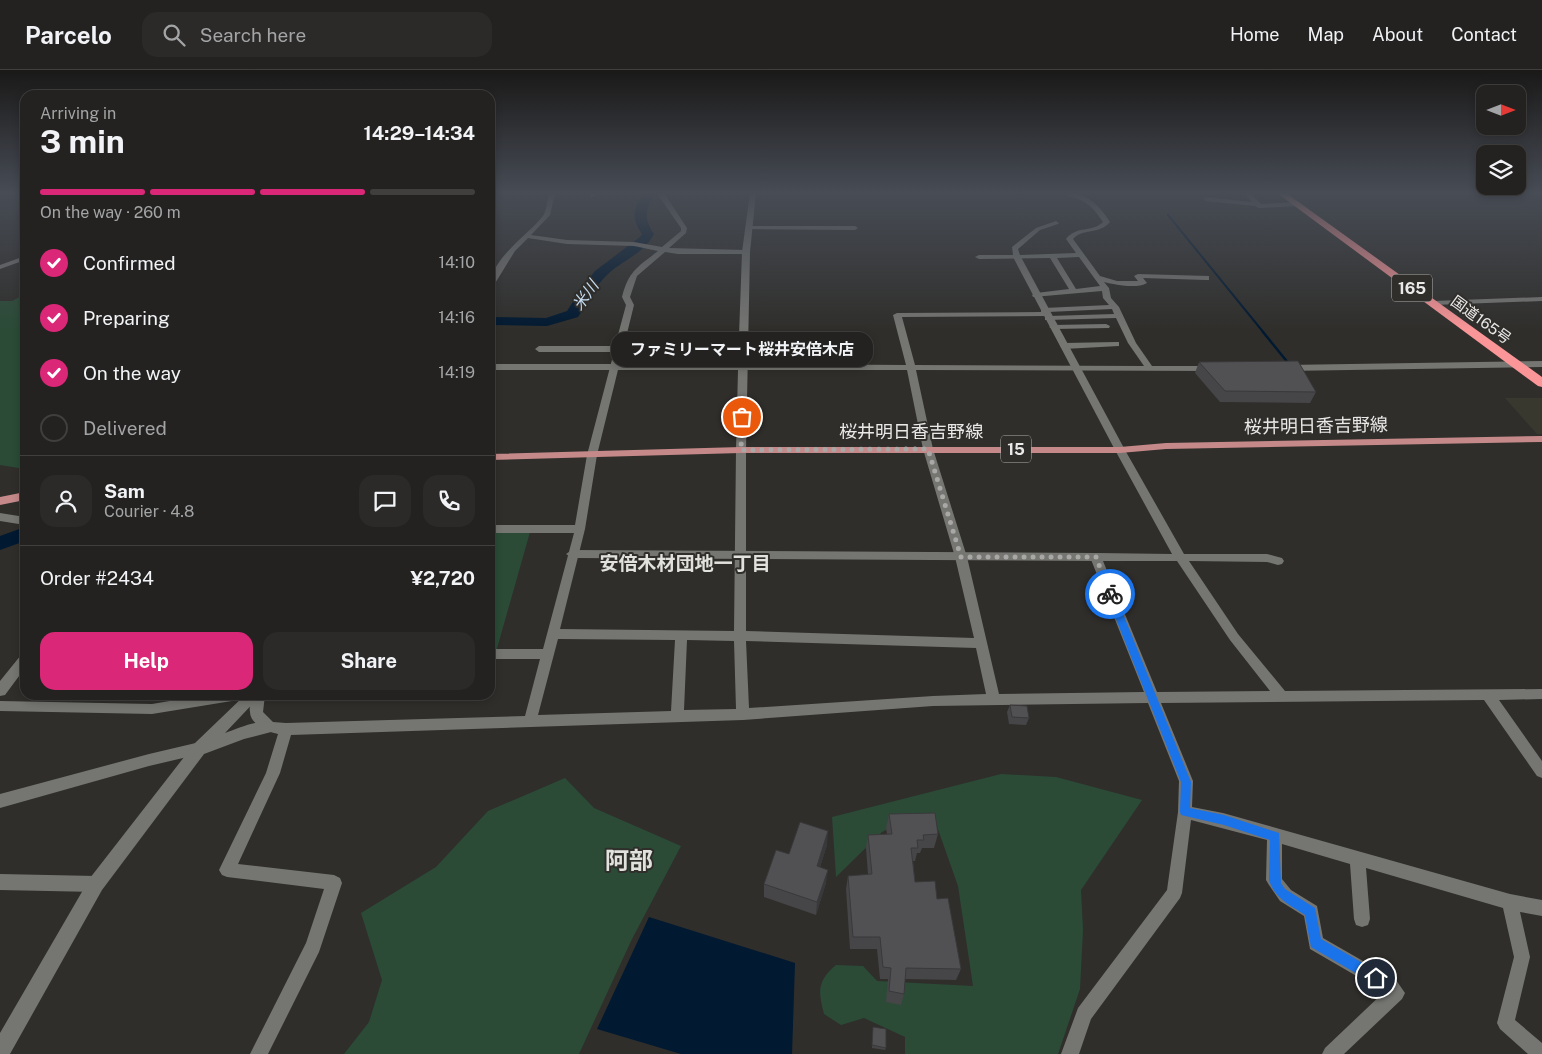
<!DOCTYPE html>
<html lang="en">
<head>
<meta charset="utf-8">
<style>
  body { margin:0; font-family:"Public Sans","Noto Sans JP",sans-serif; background:#2b2a29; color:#f1f3f6; height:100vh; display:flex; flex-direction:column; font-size:19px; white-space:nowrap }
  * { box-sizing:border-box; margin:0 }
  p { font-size:16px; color:#a3a4a5 }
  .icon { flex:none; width:28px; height:28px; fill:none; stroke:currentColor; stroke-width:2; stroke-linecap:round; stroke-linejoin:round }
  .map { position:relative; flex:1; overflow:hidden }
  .sheet { position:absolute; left:20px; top:20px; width:475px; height:610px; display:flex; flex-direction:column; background:#232220; border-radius:15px; box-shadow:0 2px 8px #0003,0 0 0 1px #403f3e }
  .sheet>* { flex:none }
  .needle { width:32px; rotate:90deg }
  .buttons { position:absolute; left:1476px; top:15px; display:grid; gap:10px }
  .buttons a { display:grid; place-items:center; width:50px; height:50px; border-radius:10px; background:#232220; box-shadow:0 2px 8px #0003,0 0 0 1px #403f3e; font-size:25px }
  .pin { position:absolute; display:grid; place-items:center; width:42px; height:42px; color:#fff; margin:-21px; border:2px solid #fff; border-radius:50%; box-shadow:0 1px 5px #0007 }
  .courier { position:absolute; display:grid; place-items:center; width:50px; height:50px; margin:-25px; border:4px solid #1a73e8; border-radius:50%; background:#fff; color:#222; box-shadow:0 1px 6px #0007 }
  .bubble { position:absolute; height:35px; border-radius:15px; background:#232220; box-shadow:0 2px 8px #0003,0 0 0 1px #403f3e; font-size:16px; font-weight:700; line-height:35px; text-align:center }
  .headline em { font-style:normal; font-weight:700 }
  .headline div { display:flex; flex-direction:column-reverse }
  .headline { display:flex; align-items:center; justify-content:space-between; height:85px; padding:0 20px }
  h1 { font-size:32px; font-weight:700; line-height:38px }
  .bar { display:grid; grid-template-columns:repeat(4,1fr); gap:8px 5px; align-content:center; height:60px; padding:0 20px }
  .bar i { height:6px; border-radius:4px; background:#403f3e }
  .bar .on { background:#db2777 }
  .bar p { grid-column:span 4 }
  .line { display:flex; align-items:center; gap:12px; padding:0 20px; border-top:1px solid #403f3e }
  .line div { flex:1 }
  .round { display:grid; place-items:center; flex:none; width:52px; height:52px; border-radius:15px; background:#2b2a29 }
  ol { padding:0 20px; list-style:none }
  li { display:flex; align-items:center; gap:15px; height:55px }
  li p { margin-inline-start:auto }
  li .icon { padding:5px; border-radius:50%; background:#db2777; color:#fff; stroke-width:4 }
  li:last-child { color:#a3a4a5 }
  li i { width:28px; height:28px; border:2px solid #403f3e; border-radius:50% }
  .button { display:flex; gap:10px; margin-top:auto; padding:10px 20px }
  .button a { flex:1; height:58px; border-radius:15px; background:#db2777; color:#fff; font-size:20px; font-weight:700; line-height:58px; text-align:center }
  .button a+a { background:#2b2a29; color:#f1f3f6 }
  header { display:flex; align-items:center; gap:30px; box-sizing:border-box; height:70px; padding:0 25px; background:#232220; border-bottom:1px solid #403f3e }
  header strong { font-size:24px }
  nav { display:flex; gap:28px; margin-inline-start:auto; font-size:18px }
  .search { width:350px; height:45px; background:#2b2a29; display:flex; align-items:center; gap:12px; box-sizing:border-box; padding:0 18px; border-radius:15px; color:#a3a4a5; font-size:19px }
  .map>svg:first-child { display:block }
</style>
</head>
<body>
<header>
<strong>Parcelo</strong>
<div class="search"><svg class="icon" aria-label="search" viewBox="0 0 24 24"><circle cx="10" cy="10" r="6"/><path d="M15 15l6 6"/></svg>Search here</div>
<nav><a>Home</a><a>Map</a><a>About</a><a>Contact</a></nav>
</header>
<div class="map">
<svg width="1542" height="984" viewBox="0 0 1542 984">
  <rect width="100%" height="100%" fill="#2f2e2b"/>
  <path fill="#39382f" d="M 1505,328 L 1542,328 L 1542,364 L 1537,364 Z"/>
  <path fill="#2b4b37" d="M 25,224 L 25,399 L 0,395 L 0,231 L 12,231 Z
    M 490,462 L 530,462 L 496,582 L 490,581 Z
    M 1001,704 L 1056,707 L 1142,730 L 1081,820 L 1083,860 L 1080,919 L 1058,984 L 905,984 L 905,967 L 864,948 L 841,955 L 824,944 C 818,921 817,911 836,895 L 863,896 L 877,911 L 973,916 L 958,816 L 934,748 L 909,748 L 882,762 L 836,807 L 832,747 Z
    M 565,708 L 594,738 L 681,776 L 631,871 L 579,984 L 344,984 L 369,952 L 382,910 L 361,843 L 436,797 L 488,741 Z"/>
  <path fill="#011931" d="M 649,847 L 795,893 L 792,984 L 681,984 L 597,959 Z"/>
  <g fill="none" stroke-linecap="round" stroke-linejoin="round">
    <path stroke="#011931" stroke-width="2" d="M 1168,145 L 1264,263"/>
    <path stroke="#011931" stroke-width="2.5" d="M 1263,262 L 1289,294"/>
    <path fill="#011931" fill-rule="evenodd" d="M 644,123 L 656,123 C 645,139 643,148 654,164 C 644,184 622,190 607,205 C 594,217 588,233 578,247 L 547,256 L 490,255 L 490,247 L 546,248 L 567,241 L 582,218 L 595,201 L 640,167 L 642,164 C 631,147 633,139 644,123 Z
      M 25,457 L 25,471 L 0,480 L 0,466 Z"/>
    <path fill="#757572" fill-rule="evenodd" d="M 549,123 L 555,123 L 550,145 L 531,165 L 567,170 L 634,172 L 662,177 L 681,161 L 681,158 L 658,125 L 658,123 L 664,123 L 687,158 L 686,163 L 669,178 L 746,180 L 750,182 L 746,184 L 678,184 L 665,182 L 637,206 L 630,227 L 634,235 L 597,385 L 585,459 L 560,559 L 734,561 L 736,380 L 741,377 L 746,380 L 746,561 L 974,568 L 955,487 L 923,379 L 907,300 L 743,300 L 739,297 L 743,294 L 906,295 L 893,245 L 897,243 L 1041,242 L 1041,238 L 1044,238 L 1109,235 L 1103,228 L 1102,221 L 1033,227 L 1032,225 L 1036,223 L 1069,219 L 1050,188 L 979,189 L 975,187 L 979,185 L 1013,185 L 1012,177 L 1036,158 L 1056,151 L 1059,153 L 1058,154 L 1040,160 L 1018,179 L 1020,185 L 1076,183 L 1066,169 C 1077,155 1092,163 1103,152 C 1093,137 1086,130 1068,126 L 1066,123 C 1088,123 1099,135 1110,152 C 1099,165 1082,158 1073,169 L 1100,206 L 1117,211 L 1138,211 L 1134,206 L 1138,204 L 1209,206 L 1209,210 L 1206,210 L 1143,208 L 1147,213 C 1137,219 1116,215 1104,212 L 1109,218 L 1111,228 L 1119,237 L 1136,273 L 1152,296 L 1210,296 L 1214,299 L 1213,301 L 916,300 L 933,379 L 967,487 L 999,624 L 1144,622 L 1090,487 L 1096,483 L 1172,484 L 1115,380 L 1120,377 L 1125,380 L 1184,484 L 1267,484 L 1282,488 L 1284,491 L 1282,494 L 1278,495 L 1267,492 L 1189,491 L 1238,564 L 1285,621 L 1542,619 L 1542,629 L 1499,630 L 1542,691 L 1542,708 L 1537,706 L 1484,630 L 1161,633 L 1193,711 L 1192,737 L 1223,743 L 1510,824 L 1542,830 L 1542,846 L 1520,842 L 1530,887 L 1515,950 L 1542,973 L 1542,984 L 1528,984 L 1500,959 L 1497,953 L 1514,887 L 1503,838 L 1366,798 L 1370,849 L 1368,855 L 1362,857 L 1356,855 L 1354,849 L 1350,794 L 1282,774 L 1282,809 L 1291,820 L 1317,836 L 1323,868 L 1396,910 L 1405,923 L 1402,929 L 1344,984 L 1322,984 L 1325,978 L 1384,922 L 1310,879 L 1304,846 L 1280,831 L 1269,815 L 1266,810 L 1267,770 L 1191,750 L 1182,823 L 1180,828 L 1091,949 L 1079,984 L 1061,984 L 1078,938 L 1167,820 L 1178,742 L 1179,711 L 1148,633 L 933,636 L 743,650 L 291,665 L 280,703 L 238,794 L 334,805 L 340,808 L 342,813 L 319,882 L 268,984 L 250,984 L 306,873 L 324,819 L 227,807 L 222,805 L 219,800 L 266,703 L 278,664 C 268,662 250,654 250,642 C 249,637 251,630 251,625 L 265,625 L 263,642 L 273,652 L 286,653 L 525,646 L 540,589 L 490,589 L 490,579 L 543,579 L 574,463 L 490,463 L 490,455 L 575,455 L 587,385 L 614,282 L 539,282 L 535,279 L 539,276 L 615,276 L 626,235 L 622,227 C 629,200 638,197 658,181 L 634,176 L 567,174 L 528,168 L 515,181 L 494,215 L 490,217 C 490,189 527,166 543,146 C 547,140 547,130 549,123 ZM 1079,187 L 1100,216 L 1076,219 L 1057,188 ZM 1112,239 L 1114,244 L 1049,246 L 1048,242 ZM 1045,246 L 1045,250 L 1048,250 L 1116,248 L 1128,273 L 1144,296 L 915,295 L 902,247 ZM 1103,491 L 1177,491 L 1230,570 L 1270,621 L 1157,622 ZM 558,569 L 675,570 L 671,641 L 538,645 ZM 687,570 L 734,571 L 736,639 L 684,640 ZM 746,571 L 976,578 L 986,624 L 933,626 L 749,638 Z
      M 588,123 L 594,123 L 596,126 L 591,127 Z
      M 1244,123 L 1250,123 L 1261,134 L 1297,132 L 1300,134 L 1297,136 L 1259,138 L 1255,136 L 1206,131 L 1203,129 L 1206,127 L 1252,132 Z
      M 748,156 L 855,156 L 858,158 L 855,160 L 746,159 L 745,158 Z
      M 25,186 L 25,190 L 0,199 L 0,195 Z
      M 1542,227 L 1542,231 L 1433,235 L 1429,233 L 1433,231 Z
      M 1106,254 L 1110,256 L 1109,258 L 1053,259 L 1049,257 L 1053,255 Z
      M 1116,272 L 1119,272 L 1119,276 L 1064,279 L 1060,276 L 1064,273 Z
      M 1542,291 L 1542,297 L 1286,301 L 1282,298 L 1286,295 Z
      M 0,443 L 25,447 L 25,455 L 0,451 Z
      M 25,584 L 25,598 L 5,625 L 0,626 L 0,611 L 21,585 Z
      M 205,625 L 245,625 L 243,629 L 238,630 L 152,644 L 0,641 L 0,631 L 152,634 Z
      M 200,672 L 205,674 L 207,678 L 205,682 L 200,684 L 149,696 L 0,738 L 0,724 L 149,684 Z
      M 0,804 L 96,806 L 102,809 L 104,814 L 102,819 L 96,822 L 0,820 Z"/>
    <path fill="#757572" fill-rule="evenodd" d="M 750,123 L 756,123 L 750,182 L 746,380 L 745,382 L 737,382 L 736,380 L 738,300 L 490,300 L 490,294 L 738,294 L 742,182 Z
      M 1014,185 L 1021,187 L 1125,380 L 1124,382 L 1116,382 L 1115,380 L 1013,187 Z
      M 572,480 L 1096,483 L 1102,487 L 1096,491 L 572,488 L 566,484 Z
      M 245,625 L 261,625 L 225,663 C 239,658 261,648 275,653 L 277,657 L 275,661 L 244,669 L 204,684 L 102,820 L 10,984 L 0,984 L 0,963 L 90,808 L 195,673 Z"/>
    <path fill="#c58989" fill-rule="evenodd" d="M 1542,366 L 1542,372 L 1166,379 L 1120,383 L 741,383 L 490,390 L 490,384 L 741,377 L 1120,377 L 1166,373 Z
      M 25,422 L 25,430 L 0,435 L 0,427 Z"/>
    <path fill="#fb9698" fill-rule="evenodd" d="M 1277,123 L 1286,123 L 1542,307 L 1542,317 L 1538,316 Z"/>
  </g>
  <path fill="#464547" d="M 1199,292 L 1316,322 L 1310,333 L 1220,332 L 1195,303 Z
    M 1010,635 L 1029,648 L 1026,655 L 1009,654 L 1007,642 Z
    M 889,744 L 938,764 L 934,778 L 922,778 L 920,783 L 917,783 L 915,791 L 913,791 L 915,812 L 937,829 L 961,899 L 956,910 L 905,909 L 904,924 L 901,935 L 886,932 L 888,909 L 880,909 L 877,879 L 850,879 L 846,819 L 848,806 L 868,805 L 866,778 L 868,765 L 887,764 L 886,758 Z
    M 827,775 L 820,797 L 826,813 L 816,845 L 764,827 L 764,814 L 789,784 Z
    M 873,957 L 886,978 L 885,980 L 872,978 Z"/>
  <path fill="#39383a" d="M 828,761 L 827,775 L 816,809 L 817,796 Z
    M 828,800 L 826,813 L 816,845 L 817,832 Z"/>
  <path fill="#515053" stroke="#39383a" d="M 1298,291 L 1316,322 L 1225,321 L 1199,292 Z
    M 1010,635 L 1027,636 L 1029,648 L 1012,647 Z
    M 935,743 L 938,764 L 923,765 L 924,770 L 917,770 L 918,778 L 911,778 L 915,812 L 935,811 L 937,829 L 948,828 L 961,899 L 906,898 L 904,924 L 889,921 L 891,898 L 883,897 L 880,867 L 853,867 L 848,806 L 872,804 L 868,765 L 892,764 L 889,744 Z
    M 800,752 L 828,761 L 817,796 L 828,800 L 817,832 L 764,814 L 776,780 L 789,784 Z
    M 873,957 L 886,959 L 886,978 L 872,975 Z"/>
  <linearGradient id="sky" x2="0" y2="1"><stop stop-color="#1a1918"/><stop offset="0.47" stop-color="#474c55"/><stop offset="1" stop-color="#474c55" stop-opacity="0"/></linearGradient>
  <rect width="1542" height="261" fill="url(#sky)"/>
  <path fill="#1a73e8" d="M 1110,521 L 1115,524 L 1191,712 L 1190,738 L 1224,745 L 1279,763 L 1281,813 L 1285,819 L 1315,838 L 1321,869 L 1380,903 L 1382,908 L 1380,912 L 1376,914 L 1371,912 L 1311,877 L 1305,845 C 1290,835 1275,829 1269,810 L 1270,770 L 1224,755 L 1181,745 L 1180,742 L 1181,712 L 1106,524 Z"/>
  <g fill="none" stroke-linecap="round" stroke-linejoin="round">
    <path stroke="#a9a8a6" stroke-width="5" stroke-dasharray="0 9" d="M 742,347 L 741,380 L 928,379 L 961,487 L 1096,487 L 1110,524"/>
  </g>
  <g text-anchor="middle" stroke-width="4" stroke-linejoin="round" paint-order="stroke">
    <g font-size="15" fill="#eae9e8" stroke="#2f2e2b">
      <text transform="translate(1481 250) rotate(36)" y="5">国道165号</text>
    </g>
    <g fill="#2f2e2b" stroke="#b2b1af" stroke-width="1">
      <rect x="1392" y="204.5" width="40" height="27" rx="4"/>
      <rect x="1001" y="365.5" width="30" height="27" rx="4"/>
    </g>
    <g font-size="16" font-weight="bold" fill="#eae9e8">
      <text x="1412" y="224">165</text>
      <text x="1016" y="385">15</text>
    </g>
    <g font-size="16" font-style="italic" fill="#c5dcf3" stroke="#2f2e2b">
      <text transform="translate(585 225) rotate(-54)" y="6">米川</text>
    </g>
    <g font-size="18" fill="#eae9e8" stroke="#2f2e2b">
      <text transform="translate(1316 356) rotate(-1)" y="6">桜井明日香吉野線</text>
      <text x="911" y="368">桜井明日香吉野線</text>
    </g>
    <g font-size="19" font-weight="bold" fill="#e1e1dd" stroke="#2f2e2b">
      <text x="685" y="500">安倍木材団地一丁目</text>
    </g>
    <g font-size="24" font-weight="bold" fill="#e1e1dd" stroke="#2f2e2b">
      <text x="629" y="799">阿部</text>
    </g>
  </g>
</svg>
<div class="buttons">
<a><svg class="needle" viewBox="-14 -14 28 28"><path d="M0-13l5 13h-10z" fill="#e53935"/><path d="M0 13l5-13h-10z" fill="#a3a4a5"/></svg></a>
<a><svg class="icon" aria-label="layers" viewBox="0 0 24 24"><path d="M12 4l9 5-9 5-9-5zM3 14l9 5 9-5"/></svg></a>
</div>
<div class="pin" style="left:742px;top:347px;background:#ea580c"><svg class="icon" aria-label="bag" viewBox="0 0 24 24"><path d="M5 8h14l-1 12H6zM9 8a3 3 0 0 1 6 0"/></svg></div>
<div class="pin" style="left:1376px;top:908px;background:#1f2937"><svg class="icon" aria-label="home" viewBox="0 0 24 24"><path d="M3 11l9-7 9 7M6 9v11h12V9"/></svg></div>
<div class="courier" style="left:1110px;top:524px"><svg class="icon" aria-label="bike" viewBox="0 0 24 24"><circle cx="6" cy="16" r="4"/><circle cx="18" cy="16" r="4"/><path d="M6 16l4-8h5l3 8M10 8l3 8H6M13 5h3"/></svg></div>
<div class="bubble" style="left:611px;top:262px;width:262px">ファミリーマート桜井安倍木店</div>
<section class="sheet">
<div class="headline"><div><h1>3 min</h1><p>Arriving in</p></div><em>14:29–14:34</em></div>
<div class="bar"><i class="on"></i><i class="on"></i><i class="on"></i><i></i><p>On the way · 260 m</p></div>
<ol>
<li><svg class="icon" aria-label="check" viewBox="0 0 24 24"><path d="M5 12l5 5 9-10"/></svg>Confirmed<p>14:10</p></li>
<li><svg class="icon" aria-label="check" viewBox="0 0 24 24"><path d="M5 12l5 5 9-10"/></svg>Preparing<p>14:16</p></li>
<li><svg class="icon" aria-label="check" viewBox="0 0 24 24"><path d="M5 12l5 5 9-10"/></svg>On the way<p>14:19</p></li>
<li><i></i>Delivered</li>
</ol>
<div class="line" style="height:90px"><a class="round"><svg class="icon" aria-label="person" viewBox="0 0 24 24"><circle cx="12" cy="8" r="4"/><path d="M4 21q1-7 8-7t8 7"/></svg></a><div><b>Sam</b><p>Courier · 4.8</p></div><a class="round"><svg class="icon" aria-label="chat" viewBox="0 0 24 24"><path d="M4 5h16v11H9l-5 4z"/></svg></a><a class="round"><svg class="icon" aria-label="phone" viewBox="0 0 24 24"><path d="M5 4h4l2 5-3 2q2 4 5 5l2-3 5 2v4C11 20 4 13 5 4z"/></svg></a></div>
<div class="line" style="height:65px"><div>Order #2434</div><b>¥2,720</b></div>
<div class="button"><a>Help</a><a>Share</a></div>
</section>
</div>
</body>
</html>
